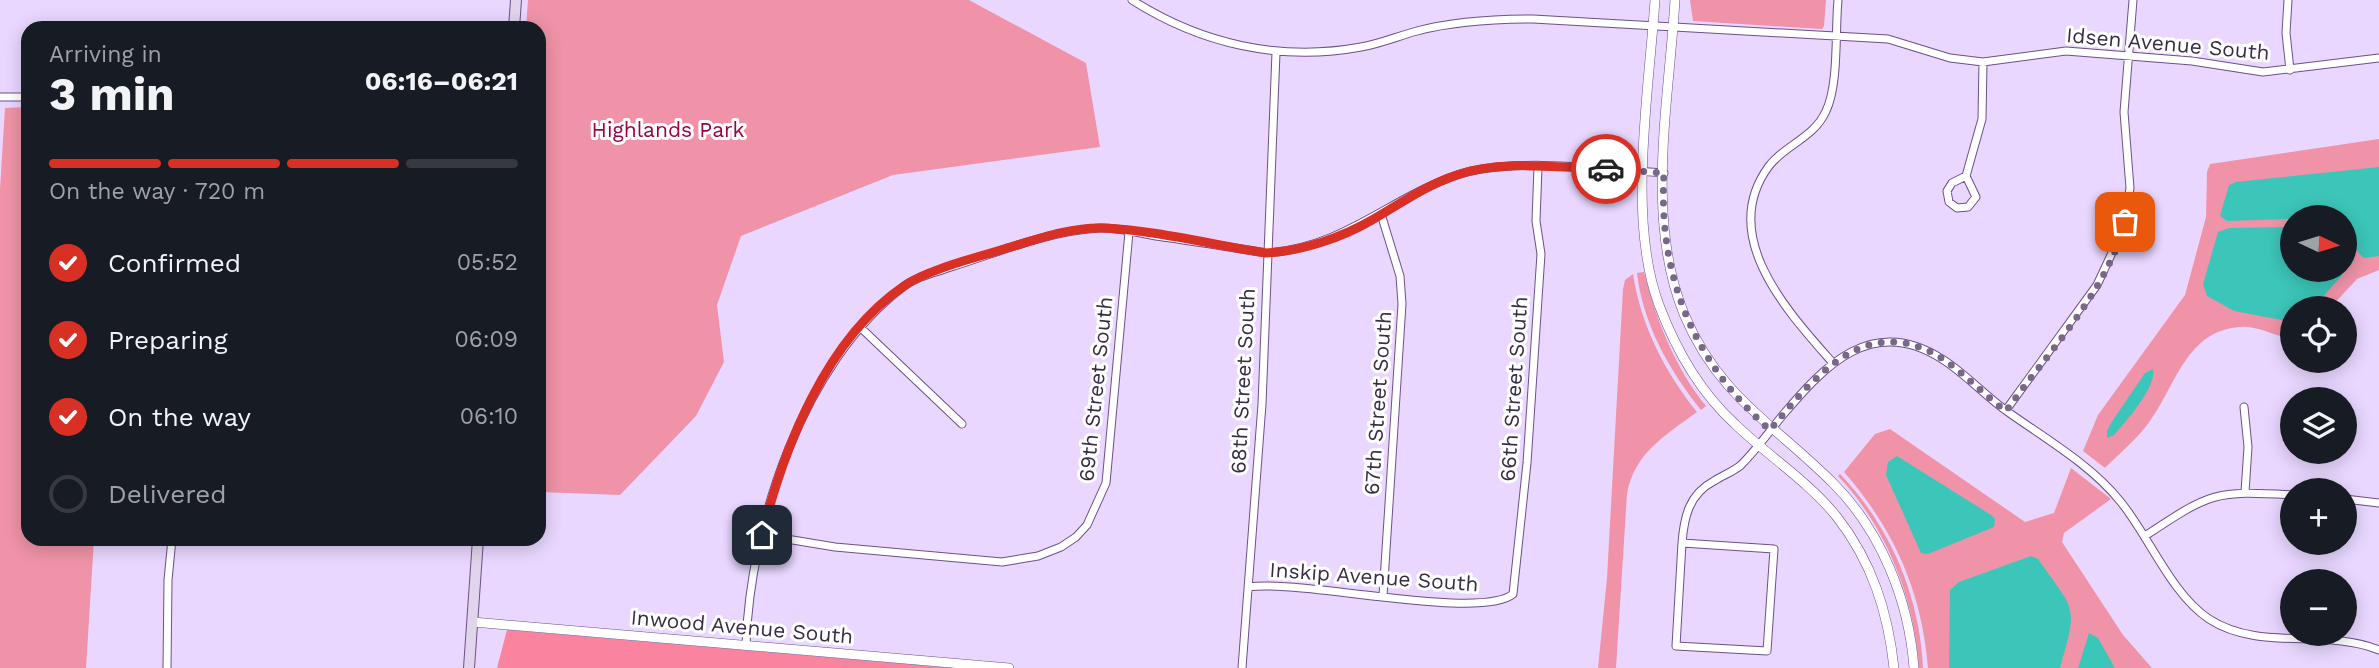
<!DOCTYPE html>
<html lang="en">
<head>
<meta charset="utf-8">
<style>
  body { margin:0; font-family:"Work Sans",sans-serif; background:#242831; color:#f1f3f6; height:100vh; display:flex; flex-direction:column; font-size:26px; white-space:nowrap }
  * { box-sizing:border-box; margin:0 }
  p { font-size:23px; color:#9ea1a6 }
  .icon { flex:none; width:38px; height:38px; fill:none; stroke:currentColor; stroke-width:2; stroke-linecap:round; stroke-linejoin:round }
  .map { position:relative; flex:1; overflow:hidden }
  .sheet { position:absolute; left:21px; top:21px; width:525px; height:525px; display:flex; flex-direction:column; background:#171b24; border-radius:21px; box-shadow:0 4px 18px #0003 }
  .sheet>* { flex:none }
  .needle { width:46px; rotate:94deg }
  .buttons { position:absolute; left:2280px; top:205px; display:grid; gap:14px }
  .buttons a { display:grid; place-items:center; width:77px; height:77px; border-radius:50%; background:#171b24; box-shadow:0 4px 18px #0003; font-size:35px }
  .pin { position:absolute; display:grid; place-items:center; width:60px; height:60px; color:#fff; margin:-30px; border-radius:14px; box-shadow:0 4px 10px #0006 }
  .courier { position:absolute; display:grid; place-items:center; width:70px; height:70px; margin:-35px; border:5px solid #d93025; border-radius:50%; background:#fff; color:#222; box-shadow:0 2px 9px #0007 }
  .head em { font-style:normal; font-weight:700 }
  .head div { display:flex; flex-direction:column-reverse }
  .head { display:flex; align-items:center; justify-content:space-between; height:119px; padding:0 28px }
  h1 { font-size:46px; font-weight:700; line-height:52px }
  .bar { display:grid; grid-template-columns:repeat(4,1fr); gap:10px 7px; align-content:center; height:84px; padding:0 28px }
  .bar i { height:9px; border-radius:5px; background:#363941 }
  .bar .on { background:#d93025 }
  .bar p { grid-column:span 4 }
  ol { padding:0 28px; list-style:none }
  li { display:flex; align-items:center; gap:21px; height:77px }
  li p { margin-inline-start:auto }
  li .icon { padding:7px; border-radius:50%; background:#d93025; color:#fff; stroke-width:4 }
  li:last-child { color:#9ea1a6 }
  li i { width:38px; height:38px; border:4px solid #363941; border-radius:50% }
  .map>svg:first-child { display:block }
</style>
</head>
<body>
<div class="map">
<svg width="2379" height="668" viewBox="0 0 2379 668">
  <rect width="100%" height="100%" fill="#e9d7ff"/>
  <path fill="#f093a8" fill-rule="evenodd" d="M 528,0 L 969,0 L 1086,63 L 1100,147 L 893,175 L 741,236 L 717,305 L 724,362 L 696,416 L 620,495 L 539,492 L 539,28 L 526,28 Z
    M 1690,0 L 1826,0 L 1824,26 L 1822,29 L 1693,21 Z
    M 28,107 L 28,539 L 94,539 L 86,668 L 0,668 L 0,189 L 5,108 Z
    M 2379,139 L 2379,270 L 2357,279 L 2330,308 L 2292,308 L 2292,338 C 2274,337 2258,325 2240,327 C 2187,330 2176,385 2150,421 C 2138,438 2120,453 2105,468 L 2083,451 L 2098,415 L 2185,295 L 2206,217 L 2207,172 L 2210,164 ZM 2292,217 L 2345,217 L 2345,270 L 2292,270 Z
    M 1644,272 C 1656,319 1675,368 1706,406 L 1701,410 C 1669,370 1643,324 1637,273 Z
    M 1633,274 C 1641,326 1665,372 1697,412 C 1666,435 1634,453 1627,494 L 1616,668 L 1598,668 L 1607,578 L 1623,289 L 1625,280 Z
    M 1890,429 L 2025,522 L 2054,513 L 2071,468 L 2111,499 L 2064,533 L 2062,542 L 2123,635 L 2152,668 L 1928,668 C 1922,592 1894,529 1844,472 L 1875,434 Z
    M 1840,474 C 1890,526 1920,596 1923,668 L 1919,668 C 1915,600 1886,526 1838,476 Z"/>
  <path fill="#fa84a0" d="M 507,630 L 951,668 L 497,668 Z"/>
  <path fill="#3cc6b9" d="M 2379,167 L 2379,256 L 2364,258 C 2353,249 2345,231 2345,217 L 2227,221 L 2220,216 L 2229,185 L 2236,182 Z
    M 2292,227 L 2292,270 L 2345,270 L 2345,240 C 2348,246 2355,254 2354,261 C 2353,264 2320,299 2314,308 L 2292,308 L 2292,322 L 2234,311 L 2207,296 L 2203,284 L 2218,232 L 2229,228 Z
    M 2153,369 C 2157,387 2126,421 2114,435 L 2107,438 L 2107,431 L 2111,423 L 2145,373 Z
    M 1897,456 L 1991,515 L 1995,519 L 1994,527 L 1928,554 L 1921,553 L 1886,475 L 1888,462 Z
    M 2031,556 L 2038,559 C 2076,613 2078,604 2060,668 L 1949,668 L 1950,590 L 1959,582 Z
    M 2089,633 L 2098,638 L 2115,668 L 2078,668 Z"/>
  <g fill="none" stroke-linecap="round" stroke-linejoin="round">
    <g stroke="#6c5089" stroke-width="9">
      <path id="minor" d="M 1132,0 C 1201,44 1280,62 1361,47 C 1380,44 1398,36 1417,31 C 1455,21 1494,19 1533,19 L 1888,39 L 1950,58 L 1983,62 L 2066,51 L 2192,61 L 2263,72 L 2379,58
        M 2288,0 L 2286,33 L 2290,70
        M 0,97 L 28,97
        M 1966,176 L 1976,197 L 1968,207 L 1957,208 L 1949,202 L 1947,191 L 1952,183 L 1966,176 L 1982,119 L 1983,62
        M 1381,214 L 1400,276 L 1402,304 L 1383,596
        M 861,328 L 962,424
        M 1832,362 C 1788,312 1717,236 1769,166 C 1786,144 1814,138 1826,111 C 1839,84 1835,31 1838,0
        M 2244,407 L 2248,447 L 2245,492
        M 2006,410 L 2097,285 L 2124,227 L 2130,188 L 2124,112 L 2133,0
        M 2345,499 L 2379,503
        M 762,535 L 835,547 L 1002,562 L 1038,556 L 1061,547 L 1076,537 L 1087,525 L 1106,483 L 1129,232
        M 2145,536 C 2210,493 2214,490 2292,495
        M 1682,543 L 1774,549 L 1767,651 L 1676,646 L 1682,543 C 1684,517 1689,494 1714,481 C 1723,475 1733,472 1741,465 C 1756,450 1769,432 1782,416 C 1824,366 1872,314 1942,359 C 1966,374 1985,396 2008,412 C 2046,439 2091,465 2120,501 C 2149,536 2171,594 2209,619 C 2260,652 2325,628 2379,650
        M 1249,587 C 1301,579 1480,621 1513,594 L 1527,463 L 1541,254 L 1536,221 L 1538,167
        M 746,645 C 750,524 803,363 903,287 C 917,276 934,273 951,267 C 999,252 1048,231 1099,228 C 1117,227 1138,233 1156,236 C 1193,241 1229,247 1266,253 C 1344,248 1388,199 1457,175 C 1508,157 1608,169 1664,173
        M 167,668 L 168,580 L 172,539
        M 1242,668 L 1262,404 L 1276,53"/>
    </g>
    <g stroke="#6c5089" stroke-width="10">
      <path id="tertiary" d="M 1655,0 C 1649,91 1627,220 1659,305 C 1676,350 1700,392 1735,424 C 1768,456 1808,481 1837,517 C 1872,562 1888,612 1894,668
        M 1675,0 C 1669,101 1645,219 1684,314 C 1718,396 1774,424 1833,483 C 1881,531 1909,600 1914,668
        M 473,622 L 1009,668"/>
    </g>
    <g stroke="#6c5089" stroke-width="12">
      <path id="secondary" d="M 514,28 L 516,0
        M 469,668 L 478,539"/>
    </g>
    <use href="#minor" stroke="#fff" stroke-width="7"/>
    <use href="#tertiary" stroke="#fff" stroke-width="9"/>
    <use href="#secondary" stroke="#e0d5ec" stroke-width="10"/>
  </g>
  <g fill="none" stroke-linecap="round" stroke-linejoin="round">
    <path stroke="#776887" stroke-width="7" stroke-dasharray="0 12.6" d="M 1606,169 L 1664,173 C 1658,275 1693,362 1770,430 C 1815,376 1867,310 1943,359 C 1965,374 1984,395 2006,411 C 2046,355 2108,290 2125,222"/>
    <path stroke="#d93025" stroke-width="9" d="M 762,535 C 784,447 826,339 904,286 C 929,269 975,258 1004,249 C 1035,240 1070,227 1103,228 C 1155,230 1213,245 1266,253 C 1302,251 1341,238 1372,220 C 1400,204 1426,185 1457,175 C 1503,159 1558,168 1606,169"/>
  </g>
  <g text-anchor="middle" stroke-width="6" stroke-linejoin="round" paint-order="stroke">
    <g font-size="21" fill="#392d46" stroke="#fff">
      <text transform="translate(2168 44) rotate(5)" y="7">Idsen Avenue South</text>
      <text transform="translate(1243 381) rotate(-87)" y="7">68th Street South</text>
      <text transform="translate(1096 389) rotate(-84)" y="7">69th Street South</text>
      <text transform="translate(1514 389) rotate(-86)" y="7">66th Street South</text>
      <text transform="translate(1378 403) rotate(-86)" y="7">67th Street South</text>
      <text transform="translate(1374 577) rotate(4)" y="7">Inskip Avenue South</text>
      <text transform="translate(742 627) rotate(5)" y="7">Inwood Avenue South</text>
    </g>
    <g font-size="21" fill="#9a0344" stroke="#fff">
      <text x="668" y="137">Highlands Park</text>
    </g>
  </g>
</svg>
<div class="buttons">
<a><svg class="needle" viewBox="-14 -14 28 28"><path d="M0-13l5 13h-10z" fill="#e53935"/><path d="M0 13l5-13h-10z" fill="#9ea1a6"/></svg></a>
<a><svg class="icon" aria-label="locate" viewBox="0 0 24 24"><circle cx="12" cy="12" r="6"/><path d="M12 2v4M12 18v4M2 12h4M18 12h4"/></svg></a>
<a><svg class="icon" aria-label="layers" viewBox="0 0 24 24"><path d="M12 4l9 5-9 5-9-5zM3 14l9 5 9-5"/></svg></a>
<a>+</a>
<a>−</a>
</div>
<div class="pin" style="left:2125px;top:222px;background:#ea580c"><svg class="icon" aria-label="bag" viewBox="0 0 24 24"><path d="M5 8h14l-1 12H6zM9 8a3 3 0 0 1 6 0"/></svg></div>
<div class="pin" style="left:762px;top:535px;background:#1f2937"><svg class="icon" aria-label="home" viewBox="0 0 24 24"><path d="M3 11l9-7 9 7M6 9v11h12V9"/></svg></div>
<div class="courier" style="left:1606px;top:169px"><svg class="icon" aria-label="car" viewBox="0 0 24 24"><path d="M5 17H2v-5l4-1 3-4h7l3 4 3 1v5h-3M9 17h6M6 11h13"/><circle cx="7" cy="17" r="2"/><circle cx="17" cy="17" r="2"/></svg></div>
<section class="sheet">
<div class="head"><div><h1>3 min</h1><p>Arriving in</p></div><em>06:16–06:21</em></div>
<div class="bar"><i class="on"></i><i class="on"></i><i class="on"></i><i></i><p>On the way · 720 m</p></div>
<ol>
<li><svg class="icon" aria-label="check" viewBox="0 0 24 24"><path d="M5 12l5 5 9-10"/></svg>Confirmed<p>05:52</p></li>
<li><svg class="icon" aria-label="check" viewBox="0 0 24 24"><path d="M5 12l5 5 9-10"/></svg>Preparing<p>06:09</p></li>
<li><svg class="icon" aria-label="check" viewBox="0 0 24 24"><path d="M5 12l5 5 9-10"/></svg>On the way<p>06:10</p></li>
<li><i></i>Delivered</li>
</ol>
</section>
</div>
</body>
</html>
